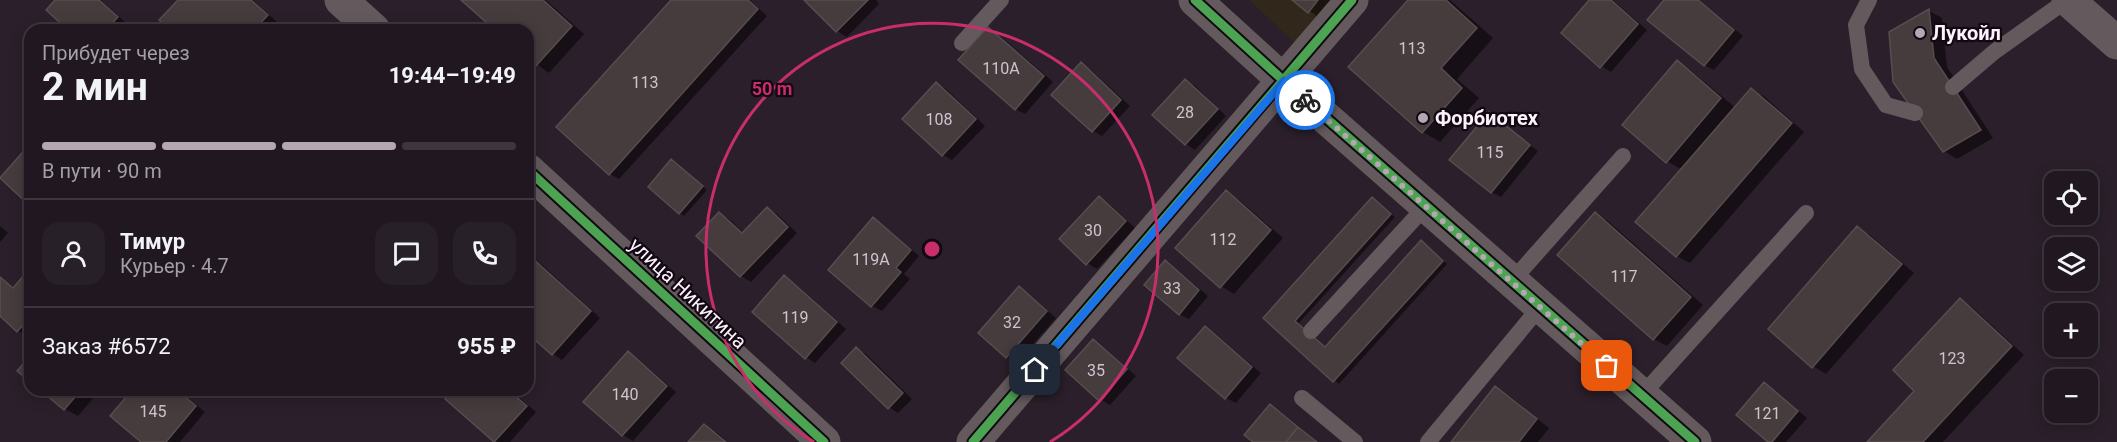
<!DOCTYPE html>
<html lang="ru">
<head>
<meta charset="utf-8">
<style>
  body { margin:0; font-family:Roboto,sans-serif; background:#282029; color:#f1f3f6; height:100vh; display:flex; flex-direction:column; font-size:22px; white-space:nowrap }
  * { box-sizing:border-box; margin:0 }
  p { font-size:20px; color:#a29fa5 }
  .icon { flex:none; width:33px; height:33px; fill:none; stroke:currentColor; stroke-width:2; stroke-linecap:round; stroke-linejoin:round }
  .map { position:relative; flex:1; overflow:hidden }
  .side { position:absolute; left:24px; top:24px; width:510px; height:372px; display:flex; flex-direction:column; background:#201720; border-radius:18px; box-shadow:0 3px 15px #0003,0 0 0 2px #3d363e }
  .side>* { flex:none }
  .controls { position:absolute; left:2044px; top:171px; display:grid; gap:12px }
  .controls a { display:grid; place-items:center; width:54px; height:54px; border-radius:12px; background:#201720; box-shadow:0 3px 15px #0003,0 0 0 2px #3d363e; font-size:30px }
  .pin { position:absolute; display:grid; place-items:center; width:51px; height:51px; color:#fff; margin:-26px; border-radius:12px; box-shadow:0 3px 9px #0006 }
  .courier { position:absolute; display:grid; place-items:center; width:60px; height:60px; margin:-30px; border:4px solid #1a73e8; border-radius:50%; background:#fff; color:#222; box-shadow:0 2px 8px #0007 }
  .summary em { font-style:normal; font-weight:700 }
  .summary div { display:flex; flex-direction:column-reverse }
  .summary { display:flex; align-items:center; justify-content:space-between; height:102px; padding:0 18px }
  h1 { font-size:39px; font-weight:700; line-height:45px }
  .bar { display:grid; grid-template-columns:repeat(4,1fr); gap:9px 6px; align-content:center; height:72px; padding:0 18px }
  .bar i { height:8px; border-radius:4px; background:#3d363e }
  .bar .selected { background:#b4a7b3 }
  .bar p { grid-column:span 4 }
  .line { display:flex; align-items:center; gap:15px; padding:0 18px; border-top:2px solid #3d363e }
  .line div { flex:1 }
  .round { display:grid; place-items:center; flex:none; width:63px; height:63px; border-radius:18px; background:#282029 }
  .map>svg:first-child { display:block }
</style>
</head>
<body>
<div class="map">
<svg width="2117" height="442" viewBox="0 0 2117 442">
  <rect width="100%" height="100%" fill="#2a1f2a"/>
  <path fill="#31271b" d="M 1249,0 L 1336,0 L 1298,46 Z"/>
  <path fill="#0007" d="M 57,0 L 101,0 L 127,24 L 121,30 L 71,30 Z
    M 180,0 L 253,0 L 277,22 L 269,30 L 172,30 Z
    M 464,0 L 546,0 L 584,34 L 549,73 L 528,58 L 528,30 L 497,30 Z
    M 672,0 L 750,0 L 767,16 L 619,179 L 610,174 Z
    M 806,0 L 876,0 L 879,4 L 847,37 L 837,31 Z
    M 1295,0 L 1333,0 L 1318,17 Z
    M 1410,0 L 1450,0 L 1493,38 L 1457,79 L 1479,98 L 1440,142 L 1423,132 Z
    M 1591,0 L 1613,0 L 1647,30 L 1611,72 L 1601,66 Z
    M 1666,0 L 1699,0 L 1743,36 L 1714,70 L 1704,65 Z
    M 1929,11 L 1942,18 L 1947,67 L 1993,138 L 1957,159 L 1944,151 Z
    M 988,28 L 998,34 L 1053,82 L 1025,114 L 1015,109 Z
    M 1677,62 L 1690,70 L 1736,108 L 1752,90 L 1765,97 L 1804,132 L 1690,263 L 1677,256 L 1682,170 L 1667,161 Z
    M 1081,64 L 1091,70 L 1130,106 L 1102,136 L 1093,131 Z
    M 1185,81 L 1195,86 L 1226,116 L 1195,150 L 1186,144 Z
    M 936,84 L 946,89 L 985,126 L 952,160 L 943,155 Z
    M 1489,114 L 1538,151 L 1501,197 L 1491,192 Z
    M 676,164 L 707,190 L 684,216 L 680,213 Z
    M 1226,192 L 1239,200 L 1283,238 L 1234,294 L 1221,286 Z
    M 1099,198 L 1109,204 L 1135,228 L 1097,269 L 1087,263 Z
    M 1372,199 L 1395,217 L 1298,324 L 1326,349 L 1426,245 L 1447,264 L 1339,384 L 1265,318 Z
    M 767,209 L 777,214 L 797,233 L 751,282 L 741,276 L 698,236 L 719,214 L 729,219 L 744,233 Z
    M 1595,214 L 1608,221 L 1703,305 L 1667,346 L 1654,339 Z
    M 873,219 L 883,225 L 919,256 L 904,274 L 910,279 L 882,311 L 872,306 L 830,270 Z
    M 0,226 L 8,233 L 0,242 Z
    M 1857,228 L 1870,235 L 1914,273 L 1826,374 L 1813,366 Z
    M 533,260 L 542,265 L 600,318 L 562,360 L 553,354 L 528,332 L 528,265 Z
    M 1165,262 L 1175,268 L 1208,296 L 1189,319 L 1179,314 Z
    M 30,270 L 30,334 L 28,336 L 18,331 L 0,314 L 0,278 L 15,288 Z
    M 785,277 L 794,283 L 846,329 L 815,363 L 806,357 Z
    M 1019,288 L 1029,294 L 1056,318 L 1017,362 L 1007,357 L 980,333 Z
    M 1960,300 L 1973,308 L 2024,355 L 1943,442 L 1869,442 L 1916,390 Z
    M 1205,328 L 1215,334 L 1261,373 L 1236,403 L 1226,398 Z
    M 1093,341 L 1103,347 L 1136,376 L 1110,405 L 1100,399 Z
    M 856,349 L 866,354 L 912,399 L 898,413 L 889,407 Z
    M 628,353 L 638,359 L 676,392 L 633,441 L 623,435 L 586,402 Z
    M 1764,384 L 1774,390 L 1807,418 L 1786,442 L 1771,442 Z
    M 1495,388 L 1508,395 L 1549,428 L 1538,442 L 1453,442 Z
    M 42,390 L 100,390 L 78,416 L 65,409 Z
    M 134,390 L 178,390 L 205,412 L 180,442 L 143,442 Z
    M 455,390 L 510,390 L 536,412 L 510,442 L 497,442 L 448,399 Z
    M 1270,406 L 1280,411 L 1318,442 L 1255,442 Z
    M 704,426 L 717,433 L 728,442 L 690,442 Z"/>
  <path fill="#463c3e" stroke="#574d4e" stroke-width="1.5" d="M 55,0 L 99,0 L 118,17 L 106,30 L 68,30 L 46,10 Z
    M 178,0 L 251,0 L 268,15 L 254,30 L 170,30 L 159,20 Z
    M 461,0 L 543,0 L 572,26 L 535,67 L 528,60 L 528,30 L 495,30 Z
    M 671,0 L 748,0 L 758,9 L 609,175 L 556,127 Z
    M 804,0 L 868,0 L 836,32 Z
    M 1292,0 L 1318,0 L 1308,13 Z
    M 1408,0 L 1446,0 L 1477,28 L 1441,68 L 1462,88 L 1422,133 L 1348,67 Z
    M 1589,0 L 1611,0 L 1638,24 L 1600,68 L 1561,33 Z
    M 1664,0 L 1698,0 L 1734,30 L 1704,66 L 1647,20 Z
    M 1929,9 L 1934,58 L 1981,130 L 1943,152 L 1893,82 L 1889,32 Z
    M 988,27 L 1044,76 L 1015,110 L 958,60 Z
    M 1677,60 L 1721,98 L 1666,163 L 1622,125 Z
    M 1081,62 L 1121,100 L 1092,132 L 1051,95 Z
    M 1185,79 L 1218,109 L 1185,145 L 1152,115 Z
    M 936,82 L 976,119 L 942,156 L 902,119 Z
    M 1751,88 L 1792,123 L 1676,257 L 1635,222 Z
    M 1489,112 L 1530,145 L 1491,193 L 1449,160 Z
    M 29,145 L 30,145 L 30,206 L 0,178 Z
    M 671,159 L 703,186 L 679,214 L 648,187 Z
    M 1226,190 L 1271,230 L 1220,288 L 1175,248 Z
    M 1099,196 L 1126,221 L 1086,265 L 1059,239 Z
    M 1372,197 L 1391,214 L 1295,321 L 1325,347 L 1421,240 L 1443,261 L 1333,382 L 1263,318 Z
    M 767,207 L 788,227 L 740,277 L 696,236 L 719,212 L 742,233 Z
    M 1595,212 L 1691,297 L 1653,340 L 1557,255 Z
    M 873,217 L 911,250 L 896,268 L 901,272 L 871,307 L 828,270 Z
    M 1857,226 L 1902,264 L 1812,368 L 1768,329 Z
    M 532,258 L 591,311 L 552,355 L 528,334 L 528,263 Z
    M 1165,260 L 1199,290 L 1179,315 L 1144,285 Z
    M 30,268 L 30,317 L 17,332 L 0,316 L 0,277 L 13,288 Z
    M 784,275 L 837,322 L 805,359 L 752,312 Z
    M 1019,286 L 1047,311 L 1006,358 L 978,333 Z
    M 1960,298 L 2012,346 L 1923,442 L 1867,442 L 1914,391 L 1893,370 Z
    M 1205,326 L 1252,367 L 1225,399 L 1177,358 Z
    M 1093,339 L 1127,369 L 1099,401 L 1065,370 Z
    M 856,347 L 903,393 L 888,409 L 841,363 Z
    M 628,351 L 667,386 L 622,436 L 583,402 Z
    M 30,356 L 30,382 L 17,371 Z
    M 1764,382 L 1798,411 L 1772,442 L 1768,442 L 1736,415 Z
    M 1495,386 L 1537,419 L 1519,442 L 1451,442 Z
    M 40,390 L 81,390 L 64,410 Z
    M 132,390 L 177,390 L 196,406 L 166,442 L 141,442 L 110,416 Z
    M 453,390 L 508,390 L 527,406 L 494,442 L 445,399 Z
    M 1270,404 L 1298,427 L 1286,442 L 1253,442 L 1244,435 Z
    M 704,424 L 726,442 L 688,442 Z
    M 1298,427 L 1317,442 L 1286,442 Z"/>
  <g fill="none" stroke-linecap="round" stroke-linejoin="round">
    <path stroke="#645a5d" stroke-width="16" d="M 1869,0 L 1856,25 L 1862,69 L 1886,105 L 1915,113
      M 962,43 L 1001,0
      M 1953,87 L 1994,52 L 2067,0
      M 1511,282 L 1623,156
      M 1311,331 L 1426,206
      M 1641,396 L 1806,213
      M 1302,398 L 1355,442
      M 1428,442 L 1540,307"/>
    <path stroke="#645a5d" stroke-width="33" d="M 341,0 L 374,30
      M 1195,0 L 1284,81 L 1695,442
      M 528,170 L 824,442
      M 973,442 L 1352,0"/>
    <path stroke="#645a5d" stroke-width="33" d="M 2068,0 L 2117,43"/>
    <g stroke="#110911" stroke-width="13">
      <path id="cycleway" d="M 1195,0 L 1284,81 L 1695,442
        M 528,170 L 824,442
        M 973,442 L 1352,0"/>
    </g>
    <use href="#cycleway" stroke="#4ca352" stroke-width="9"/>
  </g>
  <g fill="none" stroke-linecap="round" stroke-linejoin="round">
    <path stroke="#b4a7b3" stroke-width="6" stroke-dasharray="0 10.8" d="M 1305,100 L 1607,366"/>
    <path stroke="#1a73e8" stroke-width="8" d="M 1035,370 L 1284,81 L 1305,100"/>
  </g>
  <path fill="none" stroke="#c82e6b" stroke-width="3" d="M814 442A226 226 0 1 1 1050 442"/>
  <g fill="#b4a7b3" stroke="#110911" stroke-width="2">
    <circle cx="1920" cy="33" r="6"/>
    <circle cx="1423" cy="118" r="6"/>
  </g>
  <g text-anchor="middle" stroke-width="4.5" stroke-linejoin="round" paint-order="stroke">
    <g font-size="16" fill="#d0c3cd">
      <text x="1412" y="54">113</text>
      <text x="1001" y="74">110А</text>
      <text x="645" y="88">113</text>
      <text x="1185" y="118">28</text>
      <text x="939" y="125">108</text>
      <text x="1490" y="158">115</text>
      <text x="1093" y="236">30</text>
      <text x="1223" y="245">112</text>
      <text x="871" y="265">119А</text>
      <text x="1624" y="282">117</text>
      <text x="1172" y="294">33</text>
      <text x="795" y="323">119</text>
      <text x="1012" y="328">32</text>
      <text x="1952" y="364">123</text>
      <text x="1096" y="376">35</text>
      <text x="625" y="400">140</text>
      <text x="153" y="417">145</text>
      <text x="1767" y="419">121</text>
    </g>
    <g font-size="20" font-weight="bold" fill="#fef0fd" stroke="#110911" text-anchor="start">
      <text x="1932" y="40">Лукойл</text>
      <text x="1435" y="125">Форбиотех</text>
    </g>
    <g font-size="20" fill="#fef0fd" stroke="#110911">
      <text transform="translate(688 293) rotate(43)" y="7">улица Никитина</text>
    </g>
  </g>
  <circle cx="932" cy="249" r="9" fill="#c82e6b" stroke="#110911" stroke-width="3"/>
  <g font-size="18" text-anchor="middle" font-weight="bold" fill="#c82e6b" stroke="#110911" stroke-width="4.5" stroke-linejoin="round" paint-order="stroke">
    <text x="772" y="95">50 m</text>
  </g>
</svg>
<div class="controls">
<a><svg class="icon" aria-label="locate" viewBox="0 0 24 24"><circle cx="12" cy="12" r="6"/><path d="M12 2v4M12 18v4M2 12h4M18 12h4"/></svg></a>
<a><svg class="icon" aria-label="layers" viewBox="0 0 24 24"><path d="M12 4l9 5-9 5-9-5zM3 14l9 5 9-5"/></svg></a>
<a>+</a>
<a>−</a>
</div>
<div class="pin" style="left:1607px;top:366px;background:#ea580c"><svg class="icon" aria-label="bag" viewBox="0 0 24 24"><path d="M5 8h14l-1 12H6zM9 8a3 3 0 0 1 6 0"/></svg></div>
<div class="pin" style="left:1035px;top:370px;background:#1f2937"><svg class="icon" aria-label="home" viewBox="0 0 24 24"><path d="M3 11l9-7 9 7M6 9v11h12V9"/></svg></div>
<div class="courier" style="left:1305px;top:100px"><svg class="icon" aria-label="bike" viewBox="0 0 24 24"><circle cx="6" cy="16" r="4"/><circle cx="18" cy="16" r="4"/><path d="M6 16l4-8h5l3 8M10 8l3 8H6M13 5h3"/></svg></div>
<section class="side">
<div class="summary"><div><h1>2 мин</h1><p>Прибудет через</p></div><em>19:44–19:49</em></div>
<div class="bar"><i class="selected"></i><i class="selected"></i><i class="selected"></i><i></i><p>В пути · 90 m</p></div>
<div class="line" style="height:108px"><a class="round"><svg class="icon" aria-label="person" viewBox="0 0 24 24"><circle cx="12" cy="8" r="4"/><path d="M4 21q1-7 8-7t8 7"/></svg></a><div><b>Тимур</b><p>Курьер · 4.7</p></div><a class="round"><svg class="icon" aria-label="chat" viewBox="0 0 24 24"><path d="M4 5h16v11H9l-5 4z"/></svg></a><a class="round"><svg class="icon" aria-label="phone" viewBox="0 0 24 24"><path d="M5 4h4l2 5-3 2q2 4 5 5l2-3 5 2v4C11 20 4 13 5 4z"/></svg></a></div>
<div class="line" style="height:78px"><div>Заказ #6572</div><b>955 ₽</b></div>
</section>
</div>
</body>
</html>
